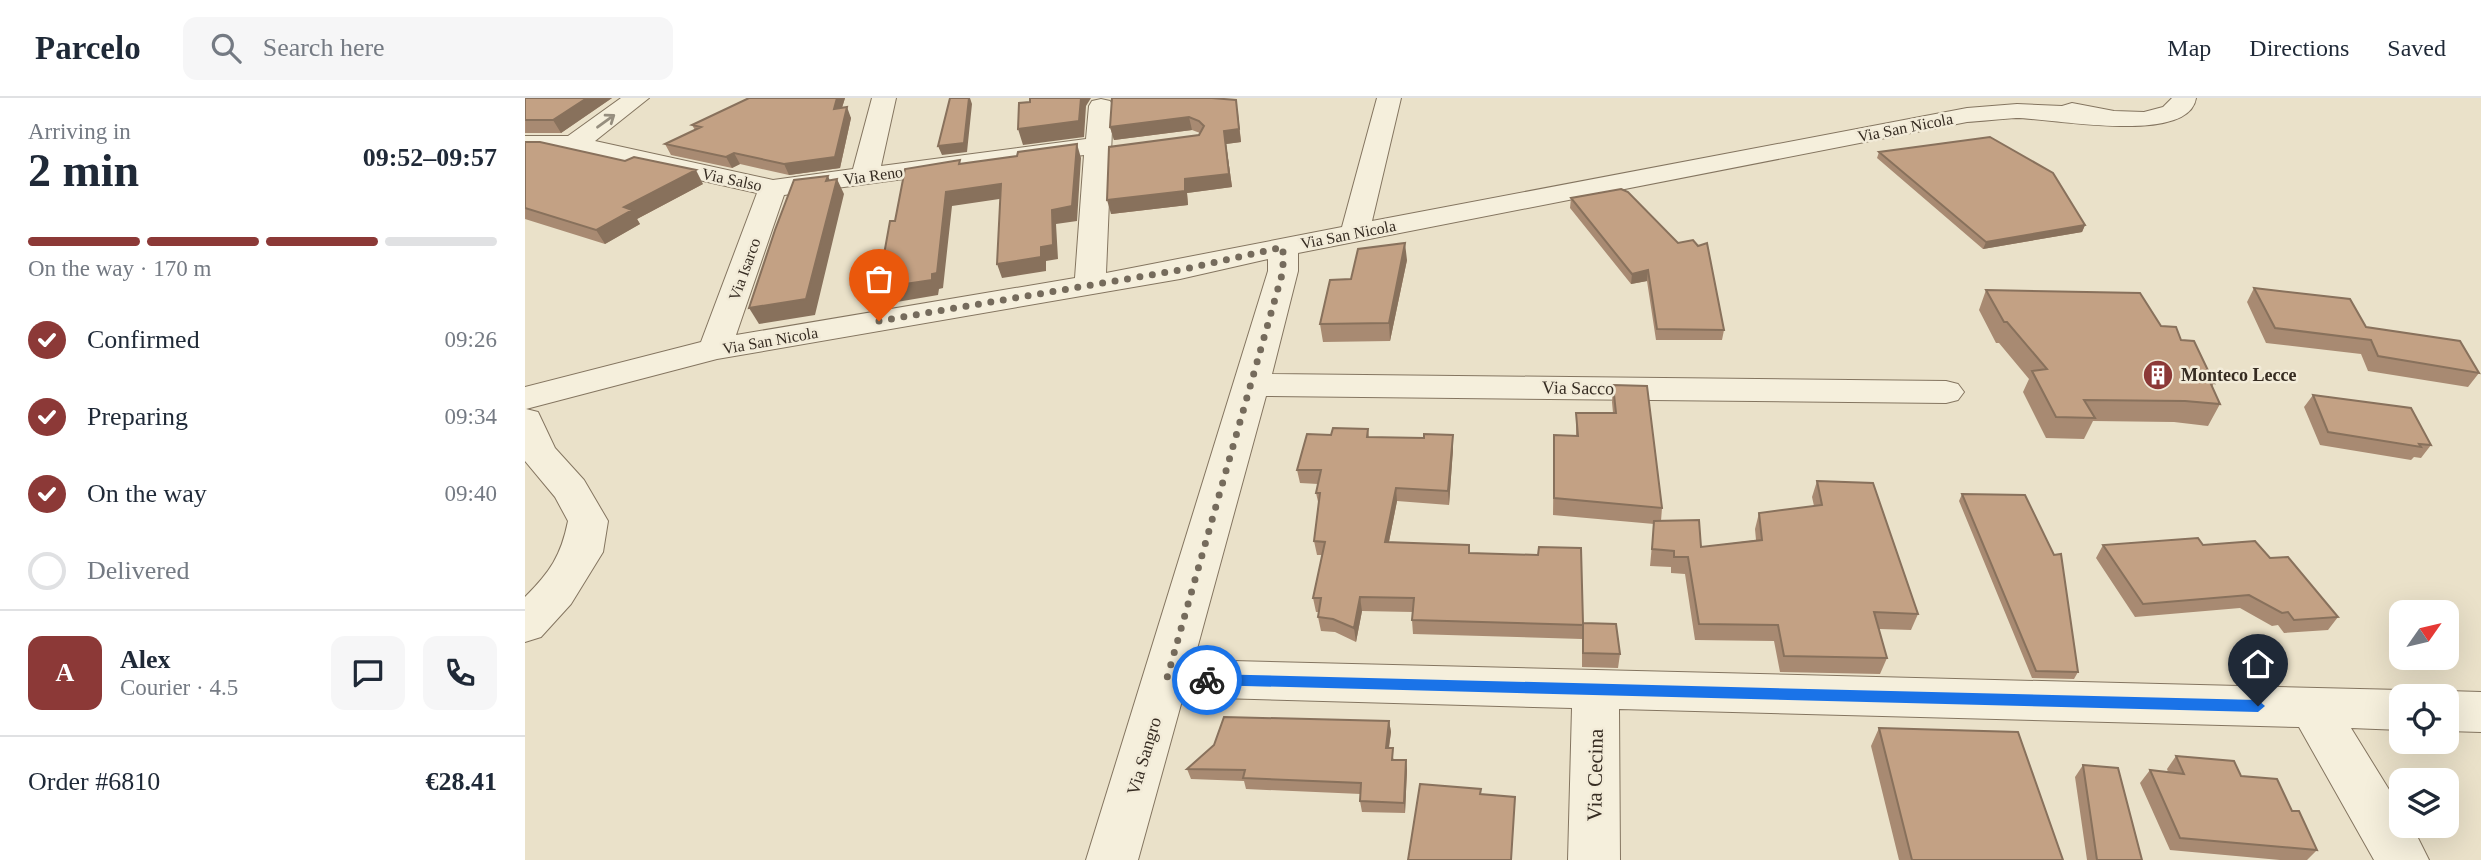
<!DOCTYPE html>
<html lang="en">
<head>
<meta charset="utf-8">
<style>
  body { margin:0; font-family:Georgia,serif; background:#f6f6f7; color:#1f2937; height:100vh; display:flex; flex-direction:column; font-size:26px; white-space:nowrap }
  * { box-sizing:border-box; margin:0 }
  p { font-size:23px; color:#747a83 }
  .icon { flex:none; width:38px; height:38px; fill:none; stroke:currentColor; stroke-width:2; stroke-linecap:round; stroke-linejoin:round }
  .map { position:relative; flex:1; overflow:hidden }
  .side { display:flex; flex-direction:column; background:#fff; width:525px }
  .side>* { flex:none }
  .needle { width:46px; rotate:56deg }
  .controls { position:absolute; left:1864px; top:502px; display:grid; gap:14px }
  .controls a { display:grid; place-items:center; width:70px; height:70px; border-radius:14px; background:#fff; box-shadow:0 7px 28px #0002; font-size:35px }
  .pin { position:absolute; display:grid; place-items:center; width:60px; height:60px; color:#fff; margin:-72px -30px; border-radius:50% 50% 50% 0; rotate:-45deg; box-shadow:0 0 7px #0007 }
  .pin .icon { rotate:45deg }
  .courier { position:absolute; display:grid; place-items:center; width:70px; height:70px; margin:-35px; border:5px solid #1a73e8; border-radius:50%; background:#fff; color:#222; box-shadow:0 2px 9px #0007 }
  .head em { font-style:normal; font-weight:700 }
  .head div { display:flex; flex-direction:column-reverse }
  .head { display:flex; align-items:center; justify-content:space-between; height:119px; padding:0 28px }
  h1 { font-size:46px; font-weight:700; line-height:52px }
  .bar { display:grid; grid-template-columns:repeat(4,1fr); gap:10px 7px; align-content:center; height:84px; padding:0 28px }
  .bar i { height:9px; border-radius:5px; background:#e0e1e3 }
  .bar .active { background:#8c3937 }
  .bar p { grid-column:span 4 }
  .line { display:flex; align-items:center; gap:18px; padding:0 28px; border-top:2px solid #e0e1e3 }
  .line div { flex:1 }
  .round { display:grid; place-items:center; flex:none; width:74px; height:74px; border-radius:14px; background:#f6f6f7 }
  ol { padding:0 28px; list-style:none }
  li { display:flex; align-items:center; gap:21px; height:77px }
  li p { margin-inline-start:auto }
  li .icon { padding:7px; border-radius:50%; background:#8c3937; color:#fff; stroke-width:4 }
  li:last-child { color:#747a83 }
  li i { width:38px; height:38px; border:4px solid #e0e1e3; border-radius:50% }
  header { display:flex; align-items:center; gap:42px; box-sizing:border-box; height:98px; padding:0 35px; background:#fff; border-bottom:2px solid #e0e1e3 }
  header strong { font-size:33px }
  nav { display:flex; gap:38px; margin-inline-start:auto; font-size:24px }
  .search { width:490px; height:63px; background:#f6f6f7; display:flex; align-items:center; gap:18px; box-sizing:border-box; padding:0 24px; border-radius:14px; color:#747a83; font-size:26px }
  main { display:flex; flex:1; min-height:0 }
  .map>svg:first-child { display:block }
</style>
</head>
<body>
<header>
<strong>Parcelo</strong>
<div class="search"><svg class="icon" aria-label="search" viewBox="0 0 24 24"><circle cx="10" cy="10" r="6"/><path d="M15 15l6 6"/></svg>Search here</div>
<nav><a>Map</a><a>Directions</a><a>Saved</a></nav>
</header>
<main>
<section class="side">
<div class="head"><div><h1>2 min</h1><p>Arriving in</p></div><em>09:52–09:57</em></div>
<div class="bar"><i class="active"></i><i class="active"></i><i class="active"></i><i></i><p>On the way · 170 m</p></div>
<ol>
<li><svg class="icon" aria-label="check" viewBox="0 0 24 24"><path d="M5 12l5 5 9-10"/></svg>Confirmed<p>09:26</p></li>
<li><svg class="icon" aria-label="check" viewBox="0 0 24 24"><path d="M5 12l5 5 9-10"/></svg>Preparing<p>09:34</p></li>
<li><svg class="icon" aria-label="check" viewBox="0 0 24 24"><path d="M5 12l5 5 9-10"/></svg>On the way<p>09:40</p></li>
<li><i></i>Delivered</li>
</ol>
<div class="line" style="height:126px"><b class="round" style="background:#8c3937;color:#fff">A</b><div><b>Alex</b><p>Courier · 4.5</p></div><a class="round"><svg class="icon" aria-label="chat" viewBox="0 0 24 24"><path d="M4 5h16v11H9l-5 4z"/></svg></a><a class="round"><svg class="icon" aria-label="phone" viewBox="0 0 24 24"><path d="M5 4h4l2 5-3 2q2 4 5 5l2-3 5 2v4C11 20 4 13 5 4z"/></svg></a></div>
<div class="line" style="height:91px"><div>Order #6810</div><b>€28.41</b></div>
</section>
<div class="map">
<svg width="1956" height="762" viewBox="0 0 1956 762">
  <rect width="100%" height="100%" fill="#eae1c9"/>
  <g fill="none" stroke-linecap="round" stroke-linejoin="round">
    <g stroke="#847560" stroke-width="2">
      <path id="minor" d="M 96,0 L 124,0 L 70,43 L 248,82 L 328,71 L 347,0 L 371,0 L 356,68 L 561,41 L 564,8 L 567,3 L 576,1 L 585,3 L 588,8 L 581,175 L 817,129 L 852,0 L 876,0 L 847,123 L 1442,10 L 1492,6 L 1537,8 L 1547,5 L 1589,13 L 1619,14 L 1638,9 L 1647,0 L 1671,0 C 1664,48 1525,20 1491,20 C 1475,21 1458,23 1442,24 L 773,155 L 773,173 L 747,276 L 1421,283 L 1433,286 L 1439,294 L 1433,302 L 1421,305 L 741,298 L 669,562 L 1876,592 L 1893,598 L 1876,598 L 1876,632 L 1826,630 L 1876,711 L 1876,728 L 1887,728 L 1904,762 L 1849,762 L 1774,629 L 1094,611 L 1095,762 L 1043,762 L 1047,610 L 658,599 L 613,762 L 561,762 L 743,173 L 743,161 L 655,181 L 192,261 L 1,311 L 13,314 L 30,350 L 59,382 L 83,423 L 78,454 L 46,506 L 16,539 L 0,544 L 0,499 C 25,474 36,458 43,423 L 30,399 L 0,363 L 0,289 L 176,244 L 232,95 L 49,54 L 0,54 L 0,38 L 43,38 ZM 559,57 L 550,180 L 211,237 L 259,97 Z
        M 1922,593 L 1956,594 L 1956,634 L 1922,633 L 1922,598 L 1907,598 Z"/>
    </g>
    <use href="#minor" fill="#f5efdc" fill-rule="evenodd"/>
  </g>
  <path fill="#a88a72" d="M 0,0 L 87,0 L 36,35 L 0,35 Z
    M 224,0 L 320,0 L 317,10 L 326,20 L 315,70 L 264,77 L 215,66 L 207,70 L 146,57 L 140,46 L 170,32 L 167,27 Z
    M 587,0 L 713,15 L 716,44 L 701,46 L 707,89 L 662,95 L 663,107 L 586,116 L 675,35 L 667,32 L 589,42 L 585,29 Z
    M 0,44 L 178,86 L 112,121 L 115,126 L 80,146 L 0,121 Z
    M 1354,54 L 1560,127 L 1557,134 L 1458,151 L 1352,60 Z
    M 1046,100 L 1199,232 L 1197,242 L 1131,242 L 1122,183 L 1106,186 L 1045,110 Z
    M 882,162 L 865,243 L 798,244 L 795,226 L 826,181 Z
    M 1729,190 L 1841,229 L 1954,275 L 1943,289 L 1843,273 L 1836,256 L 1741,245 L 1722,204 Z
    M 1461,192 L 1636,228 L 1656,242 L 1689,285 L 1687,289 L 1695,306 L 1683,328 L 1649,324 L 1568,323 L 1559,341 L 1521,340 L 1498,294 L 1504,281 L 1474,245 L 1471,245 L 1454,212 Z
    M 1088,287 L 1137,410 L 1136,423 L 1176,449 L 1231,442 L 1230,431 L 1234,415 L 1289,408 L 1287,399 L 1292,383 L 1393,516 L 1386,532 L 1354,531 L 1362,560 L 1355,576 L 1255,574 L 1249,543 L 1170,542 L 1160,476 L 1146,475 L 1146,469 L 1125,468 L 1129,426 L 1028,417 L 1029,337 L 1051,337 L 1051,315 L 1088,315 L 1087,304 Z
    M 1788,297 L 1906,347 L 1896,360 L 1889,359 L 1886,362 L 1795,347 L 1779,309 Z
    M 843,331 L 844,339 L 899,340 L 928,337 L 928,351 L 924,407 L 872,403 L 864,444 L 944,447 L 945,455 L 1058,525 L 1095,556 L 1093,570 L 1057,569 L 1057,541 L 888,536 L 887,522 L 888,514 L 837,513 L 831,544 L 810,534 L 796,533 L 793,519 L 794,514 L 791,514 L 788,500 L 797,457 L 792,457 L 789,443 L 794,408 L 791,395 L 793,386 L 775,385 L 772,372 L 806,337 Z
    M 1437,396 L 1553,574 L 1549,581 L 1507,580 L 1434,403 Z
    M 1578,447 L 1678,447 L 1745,460 L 1813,519 L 1803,532 L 1759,535 L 1753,527 L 1747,528 L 1715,510 L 1610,519 L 1571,460 Z
    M 864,623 L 866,634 L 864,650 L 869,662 L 881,662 L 882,672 L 880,715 L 837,714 L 835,703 L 836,696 L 721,691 L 719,683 L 666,681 L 662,671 Z
    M 1354,630 L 1538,762 L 1374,762 L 1346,648 Z
    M 1651,658 L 1716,678 L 1767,713 L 1792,752 L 1782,762 L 1755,762 L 1645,752 L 1615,685 L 1625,672 L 1643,674 L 1642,671 Z
    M 1558,667 L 1617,762 L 1562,762 L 1550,679 Z"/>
  <path fill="#88715c" d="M 62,0 L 87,0 L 36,35 L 28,22 Z
    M 312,0 L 320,0 L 313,22 L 309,11 Z
    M 444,0 L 445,0 L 447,6 L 442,54 L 417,57 L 413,48 Z
    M 556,0 L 566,0 L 561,8 L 559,39 L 498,47 L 493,31 Z
    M 711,2 L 716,44 L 701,46 L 707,89 L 662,95 L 663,107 L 586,116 L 582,102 L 660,81 L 699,33 Z
    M 322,9 L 326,20 L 315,70 L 264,77 L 259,66 Z
    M 664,19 L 667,32 L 589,42 L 585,29 Z
    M 552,46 L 556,60 L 552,123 L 531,126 L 533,161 L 521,163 L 521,173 L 477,180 L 472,166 L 516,149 L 527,112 Z
    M 209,55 L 215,66 L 207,70 L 201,59 Z
    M 171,72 L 178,86 L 112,121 L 115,126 L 80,146 L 71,132 L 99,109 Z
    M 303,78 L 309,92 L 312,81 L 319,96 L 290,217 L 234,226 L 224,210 L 301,83 Z
    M 476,86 L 481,100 L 427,108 L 418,190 L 414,191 L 413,197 L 360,206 L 353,190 L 421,94 Z
    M 1560,127 L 1557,134 L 1458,151 L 1461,144 Z
    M 880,145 L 882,162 L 865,243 L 864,225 Z
    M 1123,172 L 1122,183 L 1106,186 L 1107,176 Z
    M 928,337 L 928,351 L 924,407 L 923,393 Z
    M 871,390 L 872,403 L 861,458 L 860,444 Z
    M 835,499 L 837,513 L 831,544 L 829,530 Z
    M 864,623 L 866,634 L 862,661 L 861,650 Z
    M 881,662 L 882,672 L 880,715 L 879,705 Z"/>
  <path fill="#c3a184" stroke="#88715c" stroke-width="2" d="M 0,0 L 62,0 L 28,22 L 0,22 Z
    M 224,0 L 312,0 L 309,11 L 322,9 L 310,59 L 259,66 L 209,55 L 201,59 L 140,46 L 176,29 L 167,27 Z
    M 425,0 L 444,0 L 439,45 L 413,48 Z
    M 505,0 L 556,0 L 554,23 L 493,31 L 494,5 L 505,4 Z
    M 587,0 L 687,0 L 711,2 L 714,31 L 699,33 L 704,76 L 660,81 L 660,93 L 582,102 L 584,49 L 674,37 L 679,28 L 674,23 L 664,19 L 585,29 Z
    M 1465,39 L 1528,75 L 1560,127 L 1461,144 L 1354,54 Z
    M 0,44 L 15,44 L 100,63 L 109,59 L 171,72 L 99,109 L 107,112 L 71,132 L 0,110 Z
    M 552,46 L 547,108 L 527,112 L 528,147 L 516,149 L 516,159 L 472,166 L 476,86 L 421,94 L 412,175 L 407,176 L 407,182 L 353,190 L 365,123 L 370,123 L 380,71 L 435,62 L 434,66 L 492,58 L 493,54 Z
    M 303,78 L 301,83 L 312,81 L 281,201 L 224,210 L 250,132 L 269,82 Z
    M 1096,91 L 1103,94 L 1153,145 L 1168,142 L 1173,148 L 1182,145 L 1199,232 L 1132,231 L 1123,172 L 1107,176 L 1046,100 Z
    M 880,145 L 864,225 L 795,226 L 805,182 L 826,181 L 833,151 Z
    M 1729,190 L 1825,201 L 1841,229 L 1935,243 L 1954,275 L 1853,258 L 1846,242 L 1750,230 Z
    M 1461,192 L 1615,195 L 1636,228 L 1651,229 L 1656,242 L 1669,243 L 1689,285 L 1685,284 L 1695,306 L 1660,303 L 1559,302 L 1570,320 L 1531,319 L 1507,273 L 1522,271 L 1482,224 L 1479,224 Z
    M 1088,287 L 1122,288 L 1137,410 L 1029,400 L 1029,337 L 1053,338 L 1051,315 L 1091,315 Z
    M 1788,297 L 1886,310 L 1906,347 L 1894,346 L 1896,349 L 1803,334 Z
    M 808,330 L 843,331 L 842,339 L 899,340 L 899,336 L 928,337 L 923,393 L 871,390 L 860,444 L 944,447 L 944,455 L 1013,457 L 1014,449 L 1056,450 L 1058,525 L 1091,526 L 1095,556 L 1058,555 L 1058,527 L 887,522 L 889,500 L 835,499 L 829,530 L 808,521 L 793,519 L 796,500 L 788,500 L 800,444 L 789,443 L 795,395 L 791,395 L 796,372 L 772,372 L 782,336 L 806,337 Z
    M 1292,383 L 1348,385 L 1393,516 L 1349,514 L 1362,560 L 1259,558 L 1253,527 L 1174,526 L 1163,459 L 1149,459 L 1149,453 L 1127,451 L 1129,423 L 1174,422 L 1176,449 L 1237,442 L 1234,415 L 1297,407 Z
    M 1437,396 L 1500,397 L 1529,457 L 1536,456 L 1553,574 L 1511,573 Z
    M 1673,440 L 1678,447 L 1730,443 L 1745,460 L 1763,459 L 1813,519 L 1769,522 L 1763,514 L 1757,515 L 1724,497 L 1618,506 L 1578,447 Z
    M 699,619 L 864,623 L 861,650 L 868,650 L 867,662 L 881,662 L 879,705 L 835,703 L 836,685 L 718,680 L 720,672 L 662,671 L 689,647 Z
    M 1354,630 L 1493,634 L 1538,762 L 1387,762 Z
    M 1651,658 L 1709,663 L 1716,678 L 1752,681 L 1767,713 L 1774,713 L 1792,752 L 1655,740 L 1625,672 L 1659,676 Z
    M 1558,667 L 1593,670 L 1617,762 L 1572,762 Z
    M 895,686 L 956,691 L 955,696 L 990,699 L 986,762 L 883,762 Z"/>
  <defs><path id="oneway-shaft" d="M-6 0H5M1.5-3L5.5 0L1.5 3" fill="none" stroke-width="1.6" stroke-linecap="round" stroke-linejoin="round" transform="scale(1.75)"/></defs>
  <use stroke="#968e7f" href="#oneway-shaft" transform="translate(81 23) rotate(-36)"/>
  <path fill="#1a73e8" d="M 682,576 L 1733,602 L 1740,608 L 1733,614 L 682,587 L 675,582 Z"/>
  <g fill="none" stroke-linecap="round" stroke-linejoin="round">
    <path stroke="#756b5c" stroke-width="7" stroke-dasharray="0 12.6" d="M 354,223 L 655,172 L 758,149 L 758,173 L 642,580 L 682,582"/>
  </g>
  <defs>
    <g id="building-disc" transform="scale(1.575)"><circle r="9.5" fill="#8c3937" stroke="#f2ebd8"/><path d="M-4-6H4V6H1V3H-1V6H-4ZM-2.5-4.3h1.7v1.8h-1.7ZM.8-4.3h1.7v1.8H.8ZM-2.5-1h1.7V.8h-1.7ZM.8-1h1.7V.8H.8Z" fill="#fff"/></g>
  </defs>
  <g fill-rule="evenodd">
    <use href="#building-disc" x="1633" y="277"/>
  </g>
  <g text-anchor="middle" stroke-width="5" stroke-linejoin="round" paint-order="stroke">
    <g font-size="16" fill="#362c22" stroke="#f2ebd8">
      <text transform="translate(1380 29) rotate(-11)" y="6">Via San Nicola</text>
      <text transform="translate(348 77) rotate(-8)" y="6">Via Reno</text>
      <text transform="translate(207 81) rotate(12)" y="6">Via Salso</text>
      <text transform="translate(823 136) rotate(-11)" y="6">Via San Nicola</text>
      <text transform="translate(219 171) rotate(-70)" y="6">Via Isarco</text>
      <text transform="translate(245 242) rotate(-10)" y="6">Via San Nicola</text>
    </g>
    <g font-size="18" font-weight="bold" fill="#362c22" stroke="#f2ebd8" text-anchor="start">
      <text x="1656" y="283">Monteco Lecce</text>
    </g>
    <g font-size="18" fill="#362c22" stroke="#f2ebd8">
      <text transform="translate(1053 290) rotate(1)" y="6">Via Sacco</text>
      <text transform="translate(619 658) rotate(-73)" y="6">Via Sangro</text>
    </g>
    <g font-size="21" fill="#362c22" stroke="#f2ebd8">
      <text transform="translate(1070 677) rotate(-89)" y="7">Via Cecina</text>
    </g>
  </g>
</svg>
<div class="controls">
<a><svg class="needle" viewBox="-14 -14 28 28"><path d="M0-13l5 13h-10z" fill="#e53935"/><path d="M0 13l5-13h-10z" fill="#747a83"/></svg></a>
<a><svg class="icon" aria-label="locate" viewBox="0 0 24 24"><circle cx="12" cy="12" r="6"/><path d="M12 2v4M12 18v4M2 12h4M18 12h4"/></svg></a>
<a><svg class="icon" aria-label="layers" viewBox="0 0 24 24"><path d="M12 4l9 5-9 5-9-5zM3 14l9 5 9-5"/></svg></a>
</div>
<div class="pin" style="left:354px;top:223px;background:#ea580c"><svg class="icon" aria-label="bag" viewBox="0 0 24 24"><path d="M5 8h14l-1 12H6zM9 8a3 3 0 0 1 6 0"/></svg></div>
<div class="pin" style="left:1733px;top:608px;background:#1f2937"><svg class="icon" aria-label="home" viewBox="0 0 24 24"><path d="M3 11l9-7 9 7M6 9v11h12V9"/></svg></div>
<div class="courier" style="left:682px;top:582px"><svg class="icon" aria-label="bike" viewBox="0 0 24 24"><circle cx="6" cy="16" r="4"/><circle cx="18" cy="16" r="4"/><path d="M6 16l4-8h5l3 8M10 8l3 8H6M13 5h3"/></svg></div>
</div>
</main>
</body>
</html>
